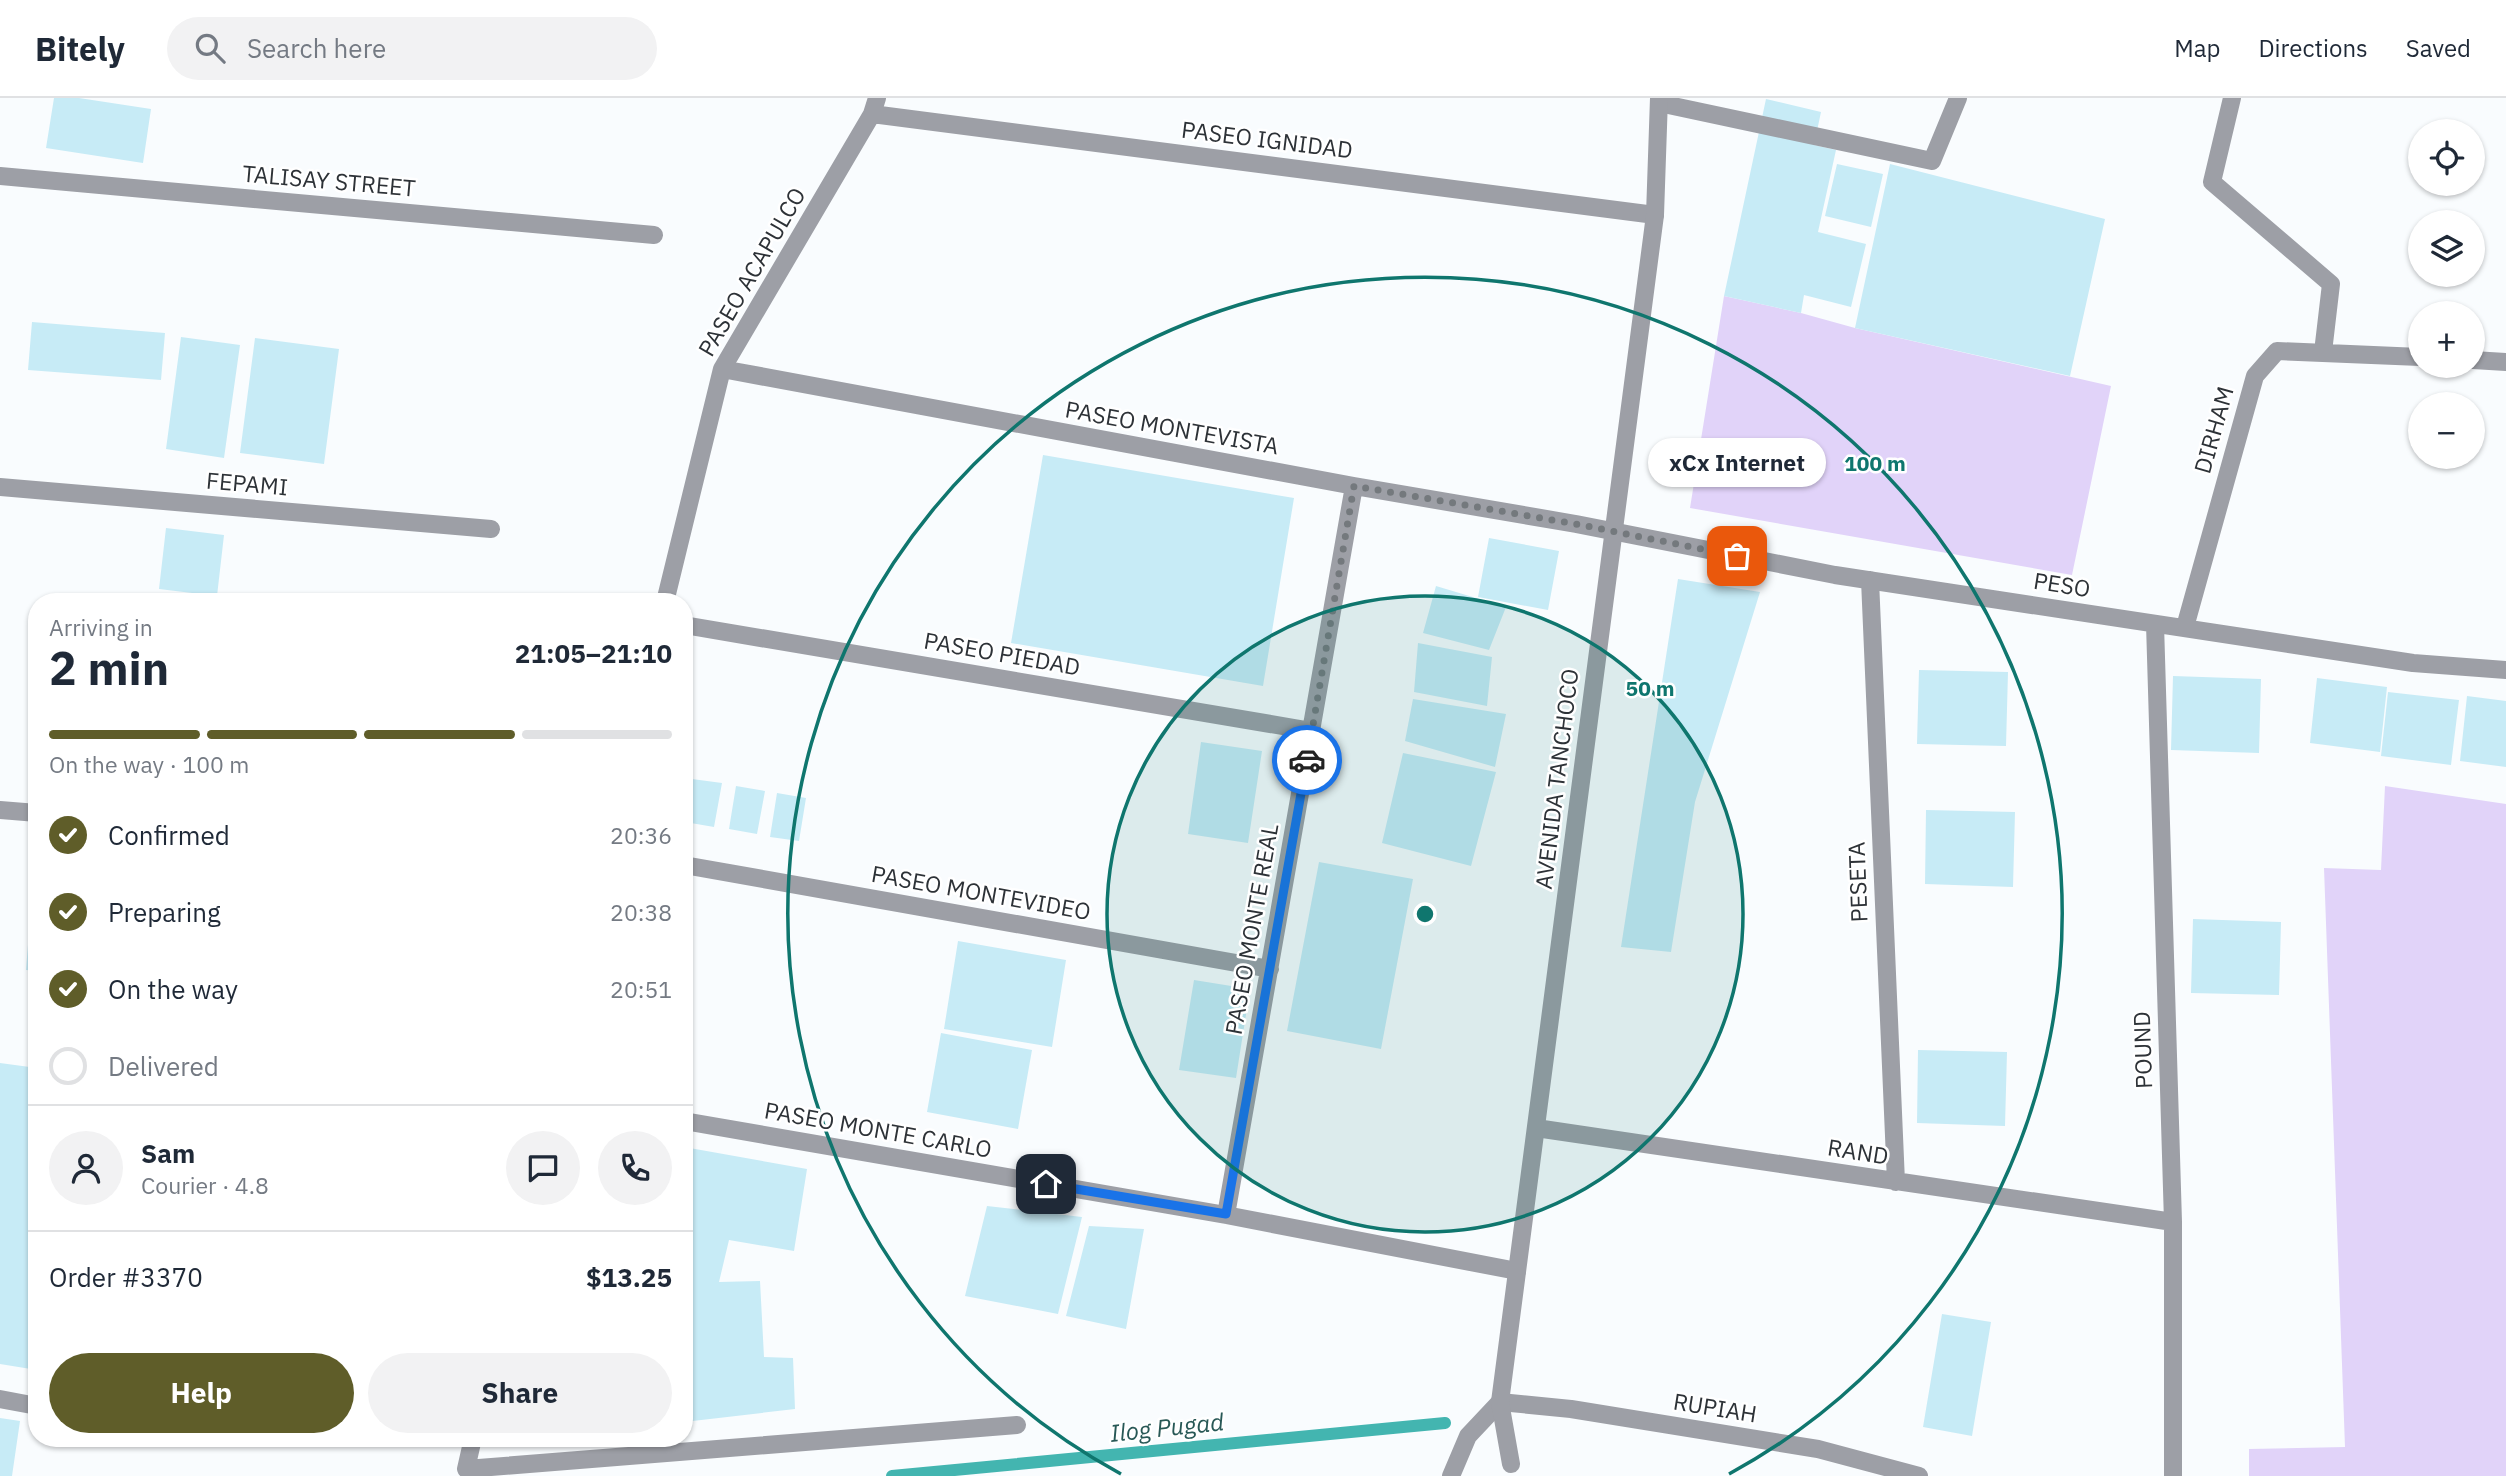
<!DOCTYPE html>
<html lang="en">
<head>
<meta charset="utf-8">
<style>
  body { margin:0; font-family:"IBM Plex Sans",sans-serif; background:#f2f2f3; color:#1f2937; height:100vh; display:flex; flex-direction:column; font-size:26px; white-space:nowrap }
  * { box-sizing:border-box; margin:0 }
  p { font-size:23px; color:#747a83 }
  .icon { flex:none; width:38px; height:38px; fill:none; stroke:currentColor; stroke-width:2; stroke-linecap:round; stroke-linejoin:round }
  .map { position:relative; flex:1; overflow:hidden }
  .drawer { position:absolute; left:28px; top:495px; width:665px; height:854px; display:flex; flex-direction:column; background:#fff; border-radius:28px; box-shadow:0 2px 5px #0004 }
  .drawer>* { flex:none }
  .buttons { position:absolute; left:2408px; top:21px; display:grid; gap:14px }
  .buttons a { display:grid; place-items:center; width:77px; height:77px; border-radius:50%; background:#fff; box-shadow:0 2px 5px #0004; font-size:35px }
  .pin { position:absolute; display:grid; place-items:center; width:60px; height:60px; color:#fff; margin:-30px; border-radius:14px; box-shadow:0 4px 10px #0006 }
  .courier { position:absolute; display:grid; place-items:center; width:70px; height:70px; margin:-35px; border:5px solid #1a73e8; border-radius:50%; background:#fff; color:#222; box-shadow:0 2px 9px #0007 }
  .bubble { position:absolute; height:49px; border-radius:24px; background:#fff; box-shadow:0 2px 5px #0004; font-size:23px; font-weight:700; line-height:49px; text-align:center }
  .head em { font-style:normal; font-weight:700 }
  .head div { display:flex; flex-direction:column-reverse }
  .head { display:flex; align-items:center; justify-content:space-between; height:119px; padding:0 21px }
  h1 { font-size:46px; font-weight:700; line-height:52px }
  .bar { display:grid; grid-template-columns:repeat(4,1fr); gap:10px 7px; align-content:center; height:84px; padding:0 21px }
  .bar i { height:9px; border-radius:5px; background:#e0e1e3 }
  .bar .active { background:#5f5d29 }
  .bar p { grid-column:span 4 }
  .line { display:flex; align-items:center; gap:18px; padding:0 21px; border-top:2px solid #e0e1e3 }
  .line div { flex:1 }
  .round { display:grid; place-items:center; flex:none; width:74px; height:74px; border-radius:37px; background:#f2f2f3 }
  ol { padding:0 21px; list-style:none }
  li { display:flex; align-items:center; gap:21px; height:77px }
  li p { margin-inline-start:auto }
  li .icon { padding:7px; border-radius:50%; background:#5f5d29; color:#fff; stroke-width:4 }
  li:last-child { color:#747a83 }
  li i { width:38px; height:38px; border:4px solid #e0e1e3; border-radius:50% }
  .cta { display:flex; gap:14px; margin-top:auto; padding:14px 21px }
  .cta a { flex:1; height:80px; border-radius:42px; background:#5f5d29; color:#fff; font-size:28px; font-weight:700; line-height:80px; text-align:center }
  .cta a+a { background:#f2f2f3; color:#1f2937 }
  header { display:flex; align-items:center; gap:42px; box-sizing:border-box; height:98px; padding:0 35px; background:#fff; border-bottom:2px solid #e0e1e3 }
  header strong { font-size:33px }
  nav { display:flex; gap:38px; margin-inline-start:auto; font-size:24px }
  .search { width:490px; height:63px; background:#f2f2f3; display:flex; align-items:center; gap:18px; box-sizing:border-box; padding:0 24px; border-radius:38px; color:#747a83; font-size:26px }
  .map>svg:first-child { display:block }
</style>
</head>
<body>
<header>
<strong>Bitely</strong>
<div class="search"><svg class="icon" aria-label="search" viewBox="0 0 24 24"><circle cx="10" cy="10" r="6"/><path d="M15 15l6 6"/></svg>Search here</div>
<nav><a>Map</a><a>Directions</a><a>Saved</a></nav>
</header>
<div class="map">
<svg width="2506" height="1378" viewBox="0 0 2506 1378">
  <rect width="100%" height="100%" fill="#f9fcfe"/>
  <path fill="#e1d3f9" d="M 1724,198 L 1801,215 L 1855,230 L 2111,288 L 2072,477 L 1690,410 Z
    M 2385,688 L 2506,706 L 2506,1378 L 2249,1378 L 2249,1351 L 2345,1349 L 2324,770 L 2381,772 Z"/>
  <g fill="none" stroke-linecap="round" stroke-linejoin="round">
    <path stroke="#43b5b0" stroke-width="12" d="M 892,1378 L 1445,1325"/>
  </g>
  <path fill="#c7ebf6" d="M 54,0 L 79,0 L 151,11 L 143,65 L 46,50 Z
    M 1766,1 L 1821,14 L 1814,47 L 1836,52 L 1818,134 L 1866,146 L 1851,209 L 1804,197 L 1801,215 L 1724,198 Z
    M 1837,66 L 1883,76 L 1871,129 L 1825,118 Z
    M 1890,66 L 2105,121 L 2070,278 L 1855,230 Z
    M 32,224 L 165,235 L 161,282 L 28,272 Z
    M 181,239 L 240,247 L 224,360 L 166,351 Z
    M 255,240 L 339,251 L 324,366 L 240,355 Z
    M 1043,357 L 1294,400 L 1263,588 L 1011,545 Z
    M 166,430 L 224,437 L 217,498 L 159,491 Z
    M 1489,440 L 1559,453 L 1548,512 L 1478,499 Z
    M 1678,481 L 1760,494 L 1695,704 L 1671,854 L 1621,849 Z
    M 1436,488 L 1506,509 L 1489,552 L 1423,535 Z
    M 1418,545 L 1492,559 L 1487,608 L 1414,594 Z
    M 1919,572 L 2008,574 L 2006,648 L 1917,646 Z
    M 2173,578 L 2261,581 L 2259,655 L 2171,652 Z
    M 2317,580 L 2387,589 L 2380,654 L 2310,645 Z
    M 2388,594 L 2459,602 L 2451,667 L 2381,658 Z
    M 2467,598 L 2506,603 L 2506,669 L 2460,663 Z
    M 1413,601 L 1506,616 L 1495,669 L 1405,643 Z
    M 1201,644 L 1262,653 L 1248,745 L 1188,736 Z
    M 1403,655 L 1496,674 L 1471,768 L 1382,745 Z
    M 692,681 L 722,685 L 714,729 L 685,724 Z
    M 736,688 L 765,693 L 757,736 L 729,731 Z
    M 777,695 L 806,700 L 799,743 L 770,739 Z
    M 1926,712 L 2015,714 L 2013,789 L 1925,786 Z
    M 1319,764 L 1413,781 L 1381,951 L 1287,933 Z
    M 35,789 L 37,789 L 37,873 L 26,872 L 30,821 Z
    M 2193,821 L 2281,824 L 2279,897 L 2191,895 Z
    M 958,843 L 1066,862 L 1052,949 L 944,931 Z
    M 1194,882 L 1250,891 L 1236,980 L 1179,972 Z
    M 941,935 L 1032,952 L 1018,1031 L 927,1014 Z
    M 1918,952 L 2007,954 L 2005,1028 L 1917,1025 Z
    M 0,965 L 37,970 L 37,1272 L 0,1266 Z
    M 684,1049 L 807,1071 L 794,1153 L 729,1142 L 719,1184 L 760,1183 L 764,1259 L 793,1260 L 795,1311 L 684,1324 Z
    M 987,1108 L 1082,1119 L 1058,1216 L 965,1198 Z
    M 1089,1128 L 1144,1131 L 1126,1231 L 1066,1218 Z
    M 1942,1216 L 1991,1224 L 1972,1338 L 1923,1329 Z
    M 0,1320 L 20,1323 L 12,1378 L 0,1378 Z"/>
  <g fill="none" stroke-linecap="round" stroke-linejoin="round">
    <path stroke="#9d9fa6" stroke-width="18" d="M 1659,5 L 1932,63 L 1958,0
      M 0,1301 L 37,1308
      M 1451,1378 L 1468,1338 L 1500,1304"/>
    <path stroke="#9d9fa6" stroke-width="18" d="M 2232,0 L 2212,84 L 2331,186 L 2323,254
      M 872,16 L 1655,117
      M 0,78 L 654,137
      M 2473,262 L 2506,264
      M 722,271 L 1354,388 L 1576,426 L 1835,477 L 2413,565 L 2506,572
      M 0,389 L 491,431
      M 1870,482 L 1896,1084
      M 665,504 L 722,271 L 872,16 L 877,0
      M 2155,526 L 2173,1124 L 2173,1378
      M 684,527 L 1312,633
      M 2185,529 L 2255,278 L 2277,253 L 2420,259
      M 0,712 L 37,715
      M 684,767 L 1270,871
      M 684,1023 L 1226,1117 L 1517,1173
      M 1536,1030 L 2173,1124
      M 1226,1117 L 1354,388
      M 1500,1304 L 1571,1311 L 1818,1351 L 1919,1378
      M 473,1340 L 466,1371 L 1017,1327"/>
    <path stroke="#9d9fa6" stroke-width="18" d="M 1511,1366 L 1500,1304 L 1655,117 L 1659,0"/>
  </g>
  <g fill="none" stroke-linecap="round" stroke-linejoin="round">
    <path stroke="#74797d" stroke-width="7" stroke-dasharray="0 12.6" d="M 1307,662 L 1354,388 L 1576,426 L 1737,458"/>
    <path stroke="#1a73e8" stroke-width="9" d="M 1046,1086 L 1226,1116 L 1307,662"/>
  </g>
  <circle cx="1425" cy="816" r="318" fill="#0f766e" fill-opacity=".12"/>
  <g fill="none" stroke="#0f766e" stroke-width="3.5">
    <circle cx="1425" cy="816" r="318"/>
    <path d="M1121 1376A637 637 0 1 1 1729 1376"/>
  </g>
  <g text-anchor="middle" stroke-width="5" stroke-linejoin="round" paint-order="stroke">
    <g font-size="23" fill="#2d3237" stroke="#fff">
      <text transform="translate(1267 42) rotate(7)" y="8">PASEO IGNIDAD</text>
      <text transform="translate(329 83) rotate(5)" y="8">TALISAY STREET</text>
      <text transform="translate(752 174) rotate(-60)" y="8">PASEO ACAPULCO</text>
      <text transform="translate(1172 330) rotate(10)" y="8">PASEO MONTEVISTA</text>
      <text transform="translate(2214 332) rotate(-74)" y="8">DIRHAM</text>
      <text transform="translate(247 386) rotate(5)" y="8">FEPAMI</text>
      <text transform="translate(2062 487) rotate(9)" y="8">PESO</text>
      <text transform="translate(1002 556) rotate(10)" y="8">PASEO PIEDAD</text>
      <text transform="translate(1557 681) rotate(-83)" y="8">AVENIDA TANCHOCO</text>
      <text transform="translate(1858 784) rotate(-92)" y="8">PESETA</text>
      <text transform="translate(981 795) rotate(10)" y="8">PASEO MONTEVIDEO</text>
      <text transform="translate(1252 831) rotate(-80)" y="8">PASEO MONTE REAL</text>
      <text transform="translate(2143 952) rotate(-92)" y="8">POUND</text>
      <text transform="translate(878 1032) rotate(10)" y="8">PASEO MONTE CARLO</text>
      <text transform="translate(1858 1054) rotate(9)" y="8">RAND</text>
      <text transform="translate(1715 1310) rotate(9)" y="8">RUPIAH</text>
    </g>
    <g font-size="24" font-style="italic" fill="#285856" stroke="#fff">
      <text transform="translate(1167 1330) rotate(-6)" y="8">Ilog Pugad</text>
    </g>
  </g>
  <circle cx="1425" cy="816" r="10" fill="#0f766e" stroke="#fff" stroke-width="3.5"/>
  <g font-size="21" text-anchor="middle" font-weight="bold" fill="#0f766e" stroke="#fff" stroke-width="5" stroke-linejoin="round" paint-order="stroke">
    <text x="1875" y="373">100 m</text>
    <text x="1650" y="598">50 m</text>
  </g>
</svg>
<div class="buttons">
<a><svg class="icon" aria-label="locate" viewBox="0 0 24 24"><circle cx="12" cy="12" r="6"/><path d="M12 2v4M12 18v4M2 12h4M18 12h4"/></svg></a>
<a><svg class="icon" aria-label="layers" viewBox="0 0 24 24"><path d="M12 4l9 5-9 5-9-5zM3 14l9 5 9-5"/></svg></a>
<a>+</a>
<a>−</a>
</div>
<div class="pin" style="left:1737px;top:458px;background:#ea580c"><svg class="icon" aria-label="bag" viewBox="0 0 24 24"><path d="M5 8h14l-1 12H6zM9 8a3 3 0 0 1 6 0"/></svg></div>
<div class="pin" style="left:1046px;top:1086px;background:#1f2937"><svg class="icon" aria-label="home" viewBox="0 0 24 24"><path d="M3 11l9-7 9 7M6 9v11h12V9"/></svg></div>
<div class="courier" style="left:1307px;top:662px"><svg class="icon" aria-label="car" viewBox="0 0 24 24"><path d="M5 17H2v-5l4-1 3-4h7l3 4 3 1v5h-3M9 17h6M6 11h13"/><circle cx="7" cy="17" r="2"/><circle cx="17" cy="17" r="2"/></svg></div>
<div class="bubble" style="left:1648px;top:340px;width:178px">xCx Internet</div>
<section class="drawer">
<div class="head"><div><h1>2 min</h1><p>Arriving in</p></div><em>21:05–21:10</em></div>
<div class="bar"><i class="active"></i><i class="active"></i><i class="active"></i><i></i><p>On the way · 100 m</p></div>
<ol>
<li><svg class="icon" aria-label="check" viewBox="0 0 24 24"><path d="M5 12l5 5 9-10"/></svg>Confirmed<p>20:36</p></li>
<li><svg class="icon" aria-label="check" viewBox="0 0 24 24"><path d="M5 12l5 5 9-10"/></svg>Preparing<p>20:38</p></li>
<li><svg class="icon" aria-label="check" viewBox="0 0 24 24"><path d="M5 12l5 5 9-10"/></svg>On the way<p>20:51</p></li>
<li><i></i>Delivered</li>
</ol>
<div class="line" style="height:126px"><a class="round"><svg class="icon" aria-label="person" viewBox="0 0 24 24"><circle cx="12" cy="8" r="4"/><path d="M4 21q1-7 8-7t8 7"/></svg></a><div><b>Sam</b><p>Courier · 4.8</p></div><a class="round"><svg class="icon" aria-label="chat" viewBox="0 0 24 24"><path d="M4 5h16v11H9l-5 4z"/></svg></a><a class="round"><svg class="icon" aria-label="phone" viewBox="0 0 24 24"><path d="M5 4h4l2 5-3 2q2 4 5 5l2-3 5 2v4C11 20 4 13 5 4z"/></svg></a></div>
<div class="line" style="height:91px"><div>Order #3370</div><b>$13.25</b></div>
<div class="cta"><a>Help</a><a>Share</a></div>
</section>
</div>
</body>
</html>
